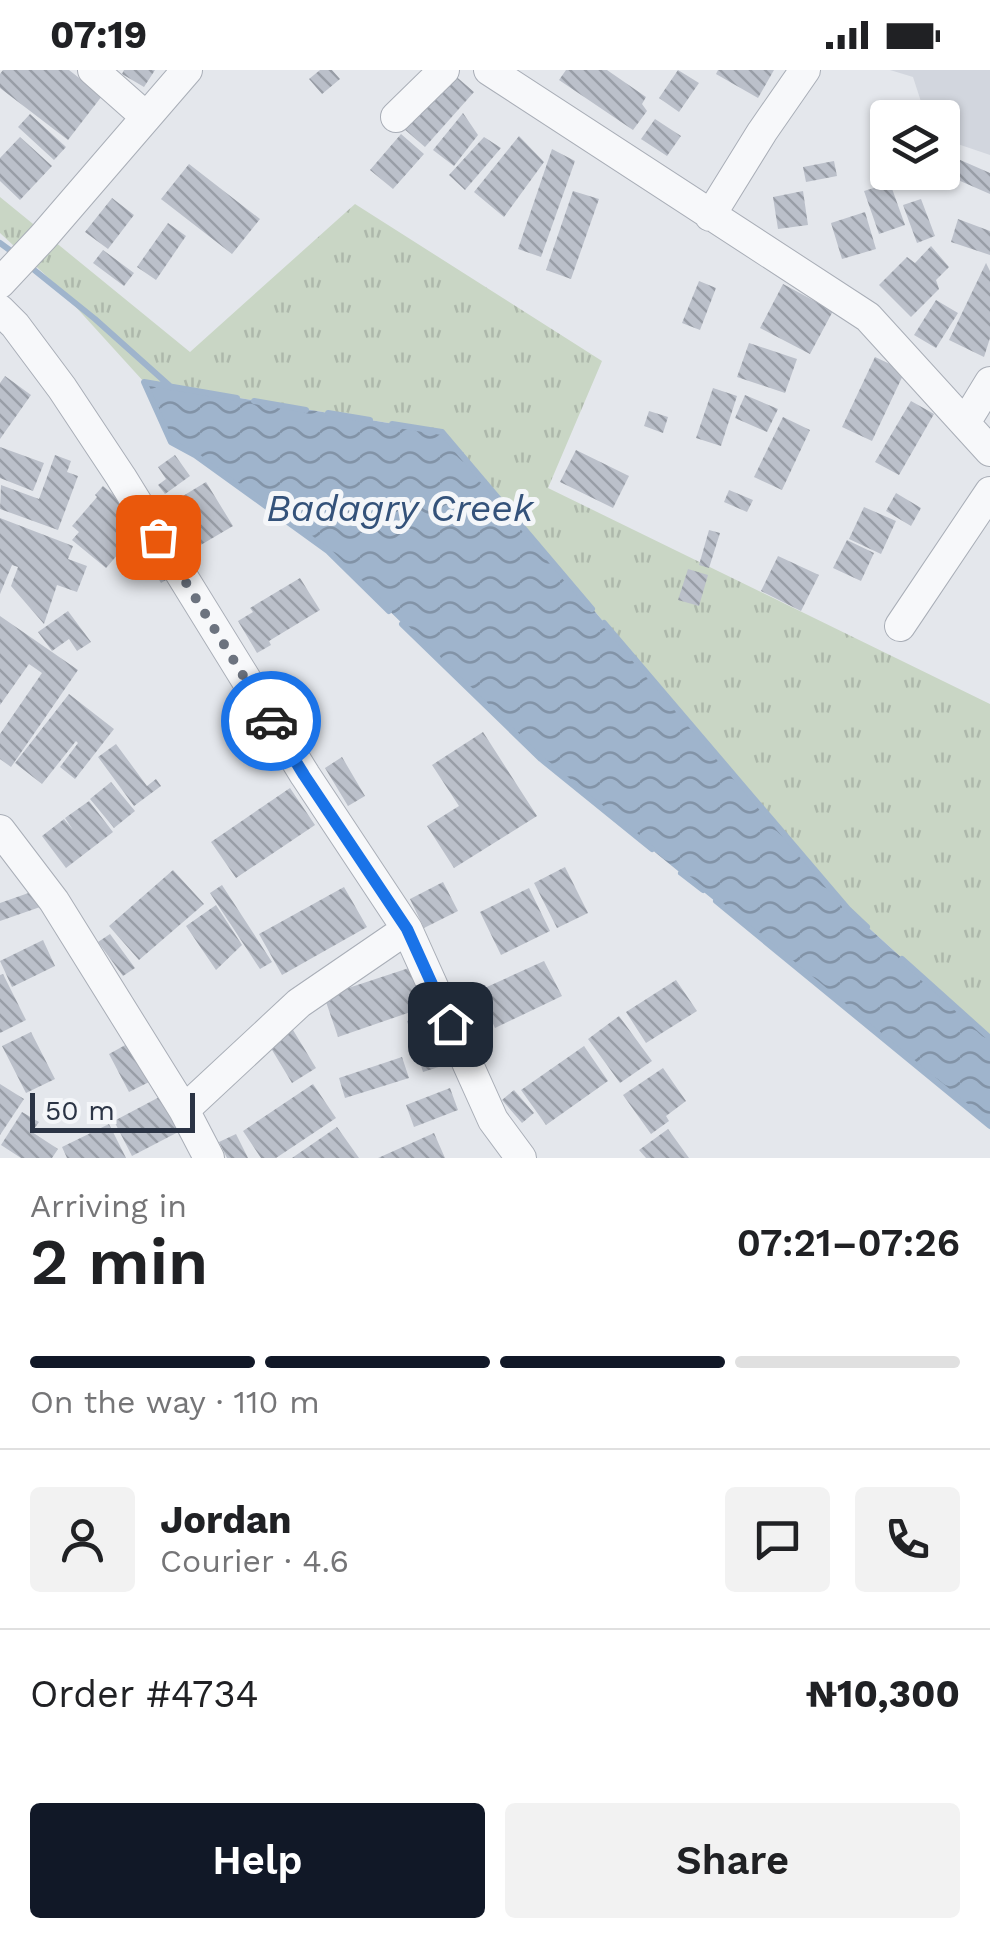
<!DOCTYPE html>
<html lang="en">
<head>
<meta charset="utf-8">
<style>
  body { margin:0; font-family:"Work Sans",sans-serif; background:#f2f2f2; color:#202124; height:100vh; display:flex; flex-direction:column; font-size:38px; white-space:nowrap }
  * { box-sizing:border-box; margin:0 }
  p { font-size:32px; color:#757577 }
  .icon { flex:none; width:55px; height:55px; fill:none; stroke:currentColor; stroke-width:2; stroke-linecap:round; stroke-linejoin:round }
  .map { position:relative; height:1088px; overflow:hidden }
  .drawer { display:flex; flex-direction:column; background:#fff; flex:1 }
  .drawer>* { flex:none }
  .fabs { position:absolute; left:870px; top:30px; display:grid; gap:20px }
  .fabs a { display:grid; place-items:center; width:90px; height:90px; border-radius:10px; background:#fff; box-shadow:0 2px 8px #0004; font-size:50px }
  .scale { position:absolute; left:30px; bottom:25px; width:165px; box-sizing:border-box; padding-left:10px; border:5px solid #2b3445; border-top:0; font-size:28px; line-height:35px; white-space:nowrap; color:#2b3445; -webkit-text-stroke:8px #f4f6f9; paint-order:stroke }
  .pin { position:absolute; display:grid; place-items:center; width:85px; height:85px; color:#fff; margin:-42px; border-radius:20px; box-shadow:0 5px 15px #0006 }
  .courier { position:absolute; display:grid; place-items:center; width:100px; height:100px; margin:-50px; border:8px solid #1a73e8; border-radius:50%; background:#fff; color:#222; box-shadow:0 2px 12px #0007 }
  .overview em { font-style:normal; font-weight:600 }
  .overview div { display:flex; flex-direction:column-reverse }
  .overview { display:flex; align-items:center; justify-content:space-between; height:170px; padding:0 30px }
  h1 { font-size:65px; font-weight:600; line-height:75px }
  .bar { display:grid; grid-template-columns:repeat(4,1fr); gap:15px 10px; align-content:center; height:120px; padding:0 30px }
  .bar i { height:12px; border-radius:8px; background:#e0e0e0 }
  .bar .selected { background:#111827 }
  .bar p { grid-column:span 4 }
  .line { display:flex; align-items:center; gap:25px; padding:0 30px; border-top:2px solid #e0e0e0 }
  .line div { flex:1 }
  .round { display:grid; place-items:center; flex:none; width:105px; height:105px; border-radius:10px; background:#f2f2f2 }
  .button { display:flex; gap:20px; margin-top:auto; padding:20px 30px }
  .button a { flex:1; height:115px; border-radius:10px; background:#111827; color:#fff; font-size:40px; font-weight:600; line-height:115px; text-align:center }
  .button a+a { background:#f2f2f2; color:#202124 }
  .status { display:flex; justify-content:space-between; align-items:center; height:70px; padding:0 50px; background:#fff; direction:ltr }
  .status svg { height:28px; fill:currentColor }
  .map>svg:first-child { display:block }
</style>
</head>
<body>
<div class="status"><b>07:19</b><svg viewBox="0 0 49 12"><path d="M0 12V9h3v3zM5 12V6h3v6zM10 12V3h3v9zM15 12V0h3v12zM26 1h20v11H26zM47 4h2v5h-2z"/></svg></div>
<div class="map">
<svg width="990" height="1088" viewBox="0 0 990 1088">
  <defs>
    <pattern id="grass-tufts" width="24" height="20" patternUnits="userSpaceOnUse" patternTransform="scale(2.5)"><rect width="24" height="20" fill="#c9d6c5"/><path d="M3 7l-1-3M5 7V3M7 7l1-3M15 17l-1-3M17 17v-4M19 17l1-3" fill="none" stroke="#adb8ab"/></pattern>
    <pattern id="water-waves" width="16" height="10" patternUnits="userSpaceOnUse" patternTransform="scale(2.5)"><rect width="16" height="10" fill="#9fb4cc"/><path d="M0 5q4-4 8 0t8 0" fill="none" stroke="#8293a7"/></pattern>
    <pattern id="building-back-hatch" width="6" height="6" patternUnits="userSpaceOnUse" patternTransform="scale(2.5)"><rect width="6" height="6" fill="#bbc0ca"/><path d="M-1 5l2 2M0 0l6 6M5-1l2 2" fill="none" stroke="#989da6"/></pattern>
  </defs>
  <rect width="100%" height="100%" fill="#e4e7ec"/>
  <path fill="#d2d6de" d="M 890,0 L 990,0 L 990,85 L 943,69 L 942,48 L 926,47 L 913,7 Z"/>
  <path fill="url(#grass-tufts)" d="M 0,127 L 190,282 L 355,134 L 602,291 L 548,418 L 990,634 L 990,968 L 848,839 L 442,362 L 144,312 L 54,213 L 0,163 Z"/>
  <path fill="url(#water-waves)" d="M 144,312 L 442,362 L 848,839 L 990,968 L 990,1056 L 541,689 L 328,481 L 195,385 L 171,372 Z"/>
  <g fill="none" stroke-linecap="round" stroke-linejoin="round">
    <path stroke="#9fb4cc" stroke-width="6" d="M 0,173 L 15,184
      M 28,195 L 95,249 L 171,317
      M 237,328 L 144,312 L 171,372 L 195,385 L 328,481 L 389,541
      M 254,331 L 306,340
      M 328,343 L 370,350
      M 392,354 L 442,362 L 592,539
      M 604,553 L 848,839 L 867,857
      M 402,554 L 541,689 L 652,779
      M 681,803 L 703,820
      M 716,831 L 990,1056
      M 902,889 L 990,968"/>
  </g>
  <path fill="url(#building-back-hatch)" d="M 3,0 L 69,0 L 102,26 L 68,70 L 0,18 L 0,4 Z
    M 124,0 L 155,0 L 144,17 L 122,4 Z
    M 320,0 L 332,0 L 340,9 L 322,24 L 309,9 Z
    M 566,0 L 607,0 L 646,27 L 642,34 L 647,41 L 633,60 L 559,10 Z
    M 678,0 L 699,13 L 679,42 L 659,28 Z
    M 718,0 L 774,0 L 758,28 L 716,4 Z
    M 452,3 L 474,22 L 425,77 L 403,58 Z
    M 463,43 L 478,65 L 454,96 L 433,80 Z
    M 30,44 L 66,77 L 54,90 L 18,57 Z
    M 655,49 L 681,66 L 667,86 L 641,69 Z
    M 401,64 L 424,84 L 393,119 L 370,100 Z
    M 519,66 L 544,92 L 504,147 L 474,122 Z
    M 20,67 L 52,96 L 20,130 L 0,111 L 0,88 Z
    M 484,67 L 501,78 L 465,120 L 449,105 Z
    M 552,79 L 575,91 L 541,187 L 518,179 Z
    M 942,82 L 990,103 L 990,124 L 942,103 Z
    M 834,91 L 837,106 L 806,112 L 803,97 Z
    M 189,94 L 260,149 L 232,184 L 161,129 Z
    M 890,113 L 905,155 L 879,164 L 864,121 Z
    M 573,121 L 599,129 L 571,209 L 546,200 Z
    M 803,121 L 808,155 L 778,159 L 773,127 Z
    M 112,128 L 134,145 L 108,179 L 85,162 Z
    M 921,129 L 935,166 L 917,173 L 903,135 Z
    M 865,142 L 876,179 L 842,189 L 831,153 Z
    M 958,149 L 990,161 L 990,185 L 951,172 Z
    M 168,153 L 186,166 L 156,210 L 137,197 Z
    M 931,176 L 949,197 L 936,210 L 939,219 L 911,247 L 879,215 L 907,187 L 915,193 Z
    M 103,180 L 134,203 L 124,216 L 93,193 Z
    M 986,193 L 990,201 L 990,268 L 984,287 L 949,270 Z
    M 699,211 L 716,218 L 700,260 L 682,253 Z
    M 783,214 L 833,241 L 810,284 L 760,258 Z
    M 936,230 L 958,243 L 936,278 L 914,265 Z
    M 749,273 L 797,289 L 785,323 L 737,307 Z
    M 875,287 L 905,301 L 872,371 L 842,357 Z
    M 5,306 L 31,325 L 0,369 L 0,313 Z
    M 713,318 L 737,326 L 721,376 L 696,368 Z
    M 745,325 L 778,339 L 767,362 L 735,348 Z
    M 911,331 L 934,344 L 899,405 L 875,392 Z
    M 649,341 L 668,347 L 663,363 L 644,356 Z
    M 783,347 L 810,360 L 782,420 L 754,407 Z
    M 0,377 L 44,393 L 33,421 L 0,408 Z
    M 576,380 L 629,406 L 613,438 L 560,412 Z
    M 55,385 L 71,391 L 67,402 L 78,406 L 58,460 L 0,439 L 1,415 L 39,429 Z
    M 175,385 L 190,406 L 165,424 L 158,415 L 166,409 L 158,397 Z
    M 206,412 L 233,456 L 199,476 L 173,432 Z
    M 103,416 L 146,452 L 106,498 L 72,470 L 79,462 L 72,456 L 97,427 L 95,425 Z
    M 729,420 L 753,430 L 747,442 L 724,432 Z
    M 896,423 L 921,438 L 911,456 L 886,441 Z
    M 864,437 L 896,451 L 881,484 L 849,469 Z
    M 0,448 L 73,476 L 68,489 L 87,496 L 77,522 L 57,515 L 44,554 L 11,516 L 18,497 L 12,495 L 0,524 Z
    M 709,460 L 720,463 L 709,498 L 699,495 Z
    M 847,470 L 874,483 L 861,511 L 833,498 Z
    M 156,471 L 176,504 L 161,513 L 141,480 Z
    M 778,486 L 819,505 L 801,541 L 761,521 Z
    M 688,499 L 708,505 L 699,536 L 678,530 Z
    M 300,508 L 320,540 L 269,571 L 271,575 L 257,583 L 238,551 L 253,542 L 250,538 Z
    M 68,541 L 91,572 L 77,581 L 69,569 L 52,581 L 38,562 Z
    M 0,546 L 78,600 L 11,697 L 0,689 L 0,664 L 42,603 L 29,594 L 0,635 Z
    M 69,624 L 114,659 L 75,709 L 60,697 L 78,673 L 76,671 L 42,714 L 15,693 Z
    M 483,662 L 537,746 L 454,798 L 427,756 L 459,736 L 432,695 Z
    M 116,674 L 147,716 L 156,709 L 161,716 L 134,736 L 98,687 Z
    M 342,687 L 365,726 L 348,736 L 325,698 Z
    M 111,712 L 135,741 L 114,758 L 90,729 Z
    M 290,718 L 315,755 L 236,808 L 211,772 Z
    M 89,731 L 113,762 L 66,798 L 42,766 L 64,749 L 73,760 L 65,748 Z
    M 565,797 L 588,843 L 557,858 L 534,813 Z
    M 173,800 L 204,834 L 139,890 L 109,856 Z
    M 443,812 L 458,841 L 424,858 L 410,829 Z
    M 222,815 L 272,892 L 260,899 L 210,823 Z
    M 344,817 L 367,857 L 282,905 L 259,864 Z
    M 529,818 L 550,861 L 501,885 L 480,842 Z
    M 37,820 L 43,836 L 0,851 L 0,833 Z
    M 216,835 L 242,875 L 216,900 L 186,856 Z
    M 110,864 L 135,898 L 123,906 L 98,872 Z
    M 43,870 L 55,896 L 12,917 L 0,891 Z
    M 544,891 L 562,926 L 495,958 L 478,921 Z
    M 415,896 L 428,936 L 338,967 L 324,926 Z
    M 3,904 L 26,950 L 0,963 L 0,905 Z
    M 676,910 L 697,941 L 646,973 L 626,942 Z
    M 438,942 L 454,992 L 423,1002 L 407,951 Z
    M 619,946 L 652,991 L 620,1013 L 588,969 Z
    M 290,955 L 316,998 L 292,1013 L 266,970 Z
    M 31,962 L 55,1009 L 26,1023 L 2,976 Z
    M 129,973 L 149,1012 L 129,1022 L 109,984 Z
    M 584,976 L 608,1011 L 546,1055 L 521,1020 Z
    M 402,987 L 409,1008 L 345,1028 L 339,1008 Z
    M 663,998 L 686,1031 L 666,1046 L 669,1051 L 651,1064 L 623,1025 Z
    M 0,1014 L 24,1029 L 0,1065 Z
    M 313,1014 L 336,1048 L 276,1088 L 261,1088 L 243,1061 Z
    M 450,1018 L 458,1040 L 414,1057 L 406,1035 Z
    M 514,1020 L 534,1043 L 522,1053 L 502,1030 Z
    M 165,1024 L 184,1059 L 132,1086 L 114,1051 Z
    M 22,1042 L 39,1052 L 32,1062 L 58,1079 L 52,1088 L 21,1088 L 1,1075 Z
    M 109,1054 L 126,1088 L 67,1088 L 62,1077 Z
    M 337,1057 L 359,1088 L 292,1088 Z
    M 668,1059 L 689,1088 L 646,1088 L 639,1080 Z
    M 434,1063 L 445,1088 L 378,1088 Z
    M 236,1064 L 248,1088 L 227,1088 L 219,1072 Z"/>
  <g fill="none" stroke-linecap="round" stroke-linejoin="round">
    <g stroke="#a9aeb7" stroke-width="32">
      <path id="minor" d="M 93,0 L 145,46
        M 489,0 L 868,247 L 990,381
        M 396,47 L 444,0
        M 710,146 L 762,62 L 805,0
        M 0,213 L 43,167 L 187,0
        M 0,240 L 15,255 L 62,318 L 121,407 L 305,705 L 407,859 L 493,1050 L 521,1088
        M 965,353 L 990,312
        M 900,556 L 990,422
        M 0,760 L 54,831 L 184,1040 L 209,1088
        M 184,1040 L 299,933 L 407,859"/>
    </g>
    <use href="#minor" stroke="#f7f8fa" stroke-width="30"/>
  </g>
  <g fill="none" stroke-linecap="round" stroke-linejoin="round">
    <path stroke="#6c737f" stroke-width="10" stroke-dasharray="0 18" d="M 158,467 L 271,651"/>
    <path stroke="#1a73e8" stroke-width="12" d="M 271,651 L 304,705 L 407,859 L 450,954"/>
  </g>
  <g text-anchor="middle" stroke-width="10" stroke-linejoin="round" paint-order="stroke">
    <g font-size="38" font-style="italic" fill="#34527a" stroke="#f4f6f9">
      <text x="400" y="451">Badagry Creek</text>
    </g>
  </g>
</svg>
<div class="fabs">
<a><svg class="icon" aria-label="layers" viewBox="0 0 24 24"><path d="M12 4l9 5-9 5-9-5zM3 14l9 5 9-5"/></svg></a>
</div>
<div class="scale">50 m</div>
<div class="pin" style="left:158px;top:467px;background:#ea580c"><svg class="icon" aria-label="bag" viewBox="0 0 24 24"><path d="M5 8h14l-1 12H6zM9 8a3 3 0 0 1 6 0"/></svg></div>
<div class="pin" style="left:450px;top:954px;background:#1f2937"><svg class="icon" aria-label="home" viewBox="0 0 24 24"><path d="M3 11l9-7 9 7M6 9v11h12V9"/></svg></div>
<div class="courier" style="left:271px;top:651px"><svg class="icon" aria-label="car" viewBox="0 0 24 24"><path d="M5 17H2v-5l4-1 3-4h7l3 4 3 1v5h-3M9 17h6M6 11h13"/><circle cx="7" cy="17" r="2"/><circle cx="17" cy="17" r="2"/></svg></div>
</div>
<section class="drawer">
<div class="overview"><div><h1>2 min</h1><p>Arriving in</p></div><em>07:21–07:26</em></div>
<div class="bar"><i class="selected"></i><i class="selected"></i><i class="selected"></i><i></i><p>On the way · 110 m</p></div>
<div class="line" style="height:180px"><a class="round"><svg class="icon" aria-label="person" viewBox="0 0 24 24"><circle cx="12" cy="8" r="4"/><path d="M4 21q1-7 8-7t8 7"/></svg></a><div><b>Jordan</b><p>Courier · 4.6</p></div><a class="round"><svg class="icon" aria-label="chat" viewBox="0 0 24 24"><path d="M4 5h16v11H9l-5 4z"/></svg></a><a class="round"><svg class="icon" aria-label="phone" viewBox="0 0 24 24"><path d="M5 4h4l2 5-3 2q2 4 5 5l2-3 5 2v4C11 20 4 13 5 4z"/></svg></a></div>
<div class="line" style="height:130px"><div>Order #4734</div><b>₦10,300</b></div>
<div class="button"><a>Help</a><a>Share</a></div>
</section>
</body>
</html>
